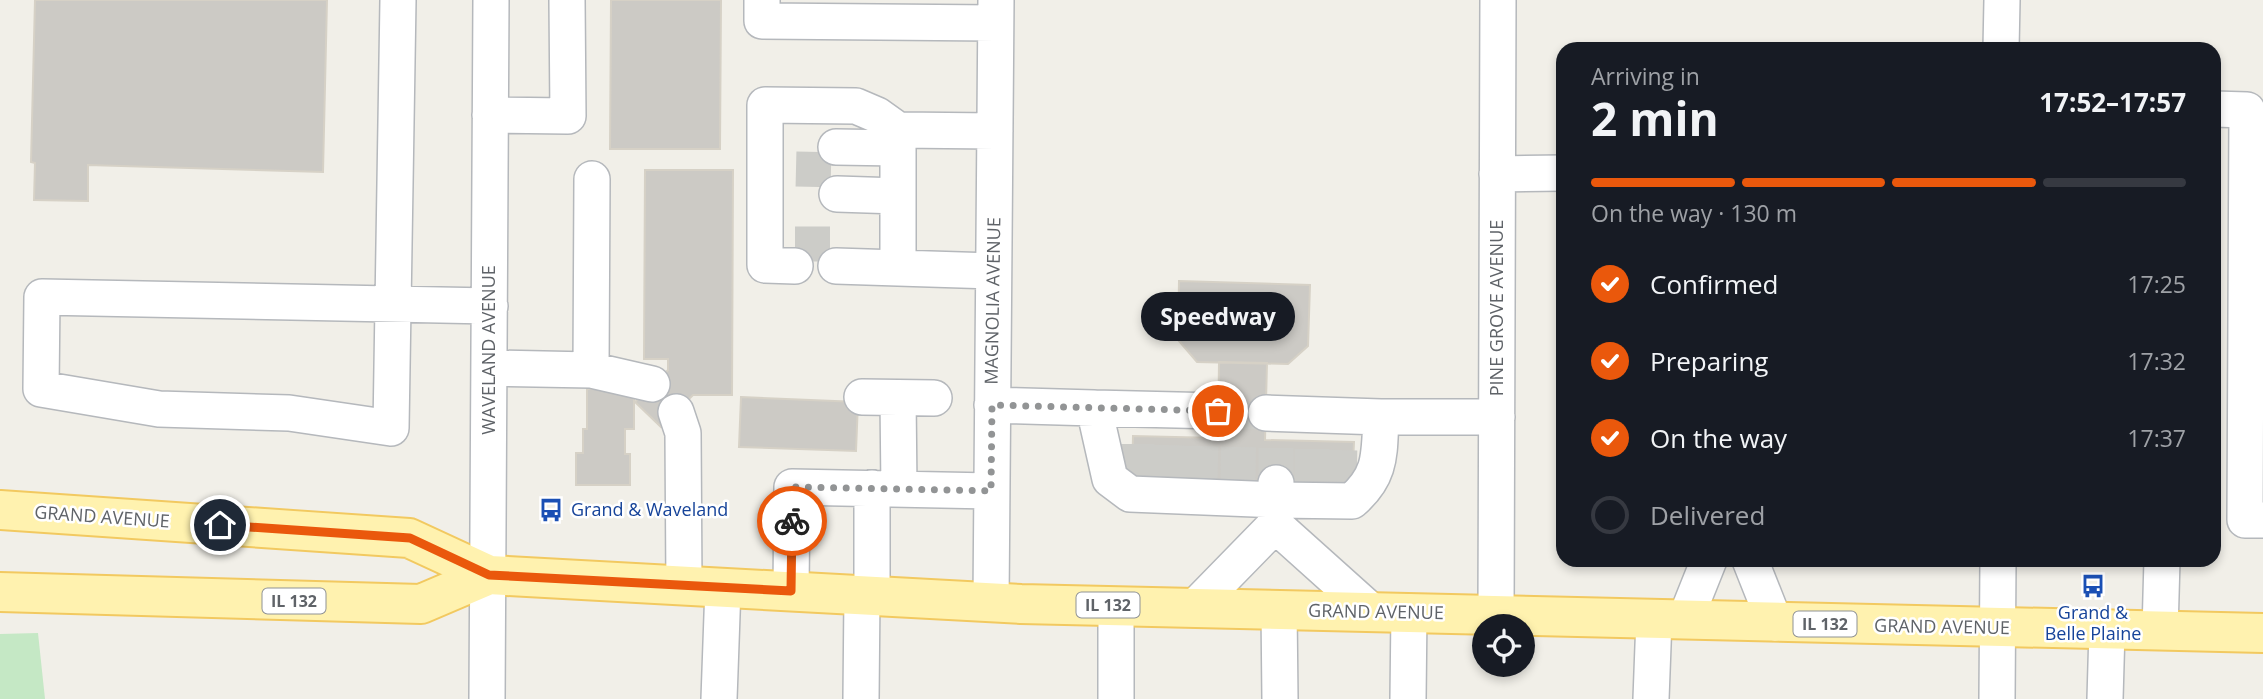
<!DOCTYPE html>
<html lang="en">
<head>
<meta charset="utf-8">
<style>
  body { margin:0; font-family:"Open Sans",sans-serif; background:#20242c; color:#f1f3f6; height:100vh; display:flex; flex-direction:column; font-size:26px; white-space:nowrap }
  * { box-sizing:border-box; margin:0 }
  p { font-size:23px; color:#9ea1a6 }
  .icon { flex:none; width:38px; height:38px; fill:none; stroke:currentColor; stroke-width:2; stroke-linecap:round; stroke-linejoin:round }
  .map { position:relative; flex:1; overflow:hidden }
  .drawer { position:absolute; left:1556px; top:42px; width:665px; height:525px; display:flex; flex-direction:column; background:#171b24; border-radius:21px; box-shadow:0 4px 10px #0003 }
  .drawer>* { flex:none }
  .tools { position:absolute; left:1472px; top:614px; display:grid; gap:14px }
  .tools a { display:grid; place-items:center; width:63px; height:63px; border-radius:50%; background:#171b24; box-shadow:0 4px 10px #0003; font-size:35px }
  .pin { position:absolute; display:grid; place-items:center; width:60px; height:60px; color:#fff; margin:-30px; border:4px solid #fff; border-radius:50%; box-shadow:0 2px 7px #0007 }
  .courier { position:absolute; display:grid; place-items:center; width:70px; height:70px; margin:-35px; border:5px solid #ea580c; border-radius:50%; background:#fff; color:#222; box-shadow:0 2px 9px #0007 }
  .bubble { position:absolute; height:49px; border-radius:24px; background:#171b24; box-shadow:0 4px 10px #0003; font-size:23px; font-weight:700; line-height:49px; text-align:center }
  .overview em { font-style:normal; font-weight:700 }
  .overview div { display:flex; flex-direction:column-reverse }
  .overview { display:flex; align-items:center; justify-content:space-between; height:119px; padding:0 35px }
  h1 { font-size:46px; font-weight:700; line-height:52px }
  .bar { display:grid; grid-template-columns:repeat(4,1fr); gap:10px 7px; align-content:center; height:84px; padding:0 35px }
  .bar i { height:9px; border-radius:5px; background:#363941 }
  .bar .active { background:#ea580c }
  .bar p { grid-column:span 4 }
  ol { padding:0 35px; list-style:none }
  li { display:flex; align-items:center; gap:21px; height:77px }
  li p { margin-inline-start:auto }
  li .icon { padding:7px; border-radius:50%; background:#ea580c; color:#fff; stroke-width:4 }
  li:last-child { color:#9ea1a6 }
  li i { width:38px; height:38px; border:4px solid #363941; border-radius:50% }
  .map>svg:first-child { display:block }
</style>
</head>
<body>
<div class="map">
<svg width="2263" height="699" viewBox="0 0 2263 699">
  <rect width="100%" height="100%" fill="#f1efe8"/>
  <path fill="#c5e8c5" d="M 38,633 L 45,699 L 0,699 L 0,634 Z"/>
  <path fill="#cccac5" stroke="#d6d1c6" stroke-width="2" d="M 35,0 L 327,0 L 323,172 L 88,165 L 88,201 L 34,200 L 35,163 L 31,162 Z
    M 611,0 L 721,0 L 720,149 L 610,149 Z
    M 645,170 L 733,170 L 732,395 L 693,395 L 661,427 L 635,402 L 668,370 L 668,359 L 644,359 Z
    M 1179,281 L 1310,285 L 1308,346 L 1288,364 L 1197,362 L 1178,340 Z
    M 1219,362 L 1267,363 L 1265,440 L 1354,442 L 1352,485 L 1132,479 L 1133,436 L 1218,438 Z
    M 587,389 L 634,389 L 634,429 L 625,429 L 625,454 L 630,454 L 630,485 L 576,485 L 576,453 L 583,453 L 583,429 L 587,429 Z
    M 741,397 L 858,402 L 856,451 L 739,447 Z"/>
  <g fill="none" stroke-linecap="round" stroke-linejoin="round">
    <path stroke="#ccccc8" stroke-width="35" stroke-dasharray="35 18" stroke-linecap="butt" d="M 796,169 L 838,170
      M 795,244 L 836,244
      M 1137,479 L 1137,436
      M 1166,480 L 1167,437
      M 1200,481 L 1201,438
      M 1238,482 L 1239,413
      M 1276,483 L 1276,440
      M 1312,484 L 1312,441
      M 1339,485 L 1340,441"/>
    <g stroke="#b5b8bc" stroke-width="38">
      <path id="minor" d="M 398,0 L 391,428 L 289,413 L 159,409 L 41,389 L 42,297 L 490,306
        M 762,0 L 762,21 L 995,23
        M 2001,49 L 2002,0
        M 2214,109 L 2247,110 L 2245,520 L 2263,520
        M 490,115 L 568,116 L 567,0
        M 898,130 L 898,268 L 993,271
        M 836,147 L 898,148
        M 1497,174 L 1563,173
        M 837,194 L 898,196
        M 795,266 L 765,265 L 765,105 L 856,106 L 877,115 L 898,130 L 995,131
        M 836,266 L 898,268
        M 489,368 L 591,370 L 592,179
        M 591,370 L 652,384
        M 862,397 L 934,398
        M 898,398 L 899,489
        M 992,405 L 1094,408 L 1110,479 L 1130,494 L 1276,500 L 1275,525 L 1194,608
        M 1094,408 L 1218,411
        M 676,412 L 683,433 L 684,586
        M 1266,413 L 1381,417
        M 1276,483 L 1276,500 L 1352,501 C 1382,475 1379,454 1381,417 L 1497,417
        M 872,488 L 872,596
        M 1275,525 L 1372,612
        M 1750,560 L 1775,623
        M 791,591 L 792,487 L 991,491
        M 991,602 L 996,0
        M 1116,606 L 1116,699
        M 1279,609 L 1280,699
        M 1496,615 L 1498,0
        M 1685,620 L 1709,560
        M 2160,631 L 2162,560
        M 487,699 L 491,0
        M 719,699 L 723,587
        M 861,699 L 862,595
        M 1408,699 L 1409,612
        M 1651,699 L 1654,619
        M 1997,699 L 1998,560
        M 2105,699 L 2107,630"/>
    </g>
    <g stroke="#f2c960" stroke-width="42">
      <path id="major" d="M 0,510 L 409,538 L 489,575 L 1021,604 L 2263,633
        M 0,592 L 421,604 L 489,575"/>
    </g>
    <use href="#minor" stroke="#fff" stroke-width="35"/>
    <use href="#major" stroke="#fff2af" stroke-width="38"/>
  </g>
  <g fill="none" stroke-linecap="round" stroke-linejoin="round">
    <path stroke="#929495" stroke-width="7" stroke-dasharray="0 12.6" d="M 792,521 L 792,487 L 991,491 L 992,405 L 1218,411"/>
    <path stroke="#ea580c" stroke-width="9" d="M 220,525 L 410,538 L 489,575 L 791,591 L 792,521"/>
  </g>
  <defs>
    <g id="bus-bare" transform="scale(1.89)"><path d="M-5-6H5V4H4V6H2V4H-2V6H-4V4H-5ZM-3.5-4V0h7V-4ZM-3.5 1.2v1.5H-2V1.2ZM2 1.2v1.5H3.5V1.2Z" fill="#1a4fb4" stroke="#fff" stroke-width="2.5" paint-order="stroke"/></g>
  </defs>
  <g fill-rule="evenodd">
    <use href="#bus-bare" x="551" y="510"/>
    <use href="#bus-bare" x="2093" y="586"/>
  </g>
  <g text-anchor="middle" stroke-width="5" stroke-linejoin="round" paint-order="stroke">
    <g fill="#fff" stroke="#8f9295" stroke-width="2">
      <rect x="262.5" y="588.5" width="63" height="25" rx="5"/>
      <rect x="1076.5" y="592.5" width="63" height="25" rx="5"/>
      <rect x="1793.5" y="611.5" width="63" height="25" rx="5"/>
    </g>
    <g font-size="16" font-weight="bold" fill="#5f6368">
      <text x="294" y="607">IL 132</text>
      <text x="1108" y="611">IL 132</text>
      <text x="1825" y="630">IL 132</text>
    </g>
    <g font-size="18" fill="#5f6368" stroke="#fff">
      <text transform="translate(993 301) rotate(-89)" y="6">MAGNOLIA AVENUE</text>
      <text transform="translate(1497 308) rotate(-90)" y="6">PINE GROVE AVENUE</text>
      <text transform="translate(489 350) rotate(-90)" y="6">WAVELAND AVENUE</text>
      <text transform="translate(102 517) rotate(4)" y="6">GRAND AVENUE</text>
      <text transform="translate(1376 612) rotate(1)" y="6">GRAND AVENUE</text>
      <text transform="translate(1942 627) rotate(1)" y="6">GRAND AVENUE</text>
    </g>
    <g font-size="18" fill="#164399" stroke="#fff" text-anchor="start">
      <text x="571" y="516">Grand &amp; Waveland</text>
      <text x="2093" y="619" text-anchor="middle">Grand &amp;<tspan x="2093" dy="21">Belle Plaine</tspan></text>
    </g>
  </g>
</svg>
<div class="tools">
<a><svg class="icon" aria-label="locate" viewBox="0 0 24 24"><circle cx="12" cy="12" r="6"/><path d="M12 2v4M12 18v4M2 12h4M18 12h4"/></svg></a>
</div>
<div class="pin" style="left:1218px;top:411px;background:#ea580c"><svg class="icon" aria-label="bag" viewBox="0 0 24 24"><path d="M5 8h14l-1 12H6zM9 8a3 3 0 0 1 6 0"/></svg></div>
<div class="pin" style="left:220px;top:525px;background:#1f2937"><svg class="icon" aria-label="home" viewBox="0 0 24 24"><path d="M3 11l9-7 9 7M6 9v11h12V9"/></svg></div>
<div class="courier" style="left:792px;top:521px"><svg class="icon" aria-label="bike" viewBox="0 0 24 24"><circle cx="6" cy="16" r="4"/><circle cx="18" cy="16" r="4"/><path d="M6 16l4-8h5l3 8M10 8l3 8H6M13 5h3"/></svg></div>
<div class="bubble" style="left:1141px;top:292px;width:154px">Speedway</div>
<section class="drawer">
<div class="overview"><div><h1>2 min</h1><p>Arriving in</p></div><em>17:52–17:57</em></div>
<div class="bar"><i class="active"></i><i class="active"></i><i class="active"></i><i></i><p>On the way · 130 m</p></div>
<ol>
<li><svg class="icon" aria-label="check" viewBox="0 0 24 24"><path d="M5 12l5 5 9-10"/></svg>Confirmed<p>17:25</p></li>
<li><svg class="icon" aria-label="check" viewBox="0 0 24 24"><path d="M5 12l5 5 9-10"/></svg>Preparing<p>17:32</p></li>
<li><svg class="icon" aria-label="check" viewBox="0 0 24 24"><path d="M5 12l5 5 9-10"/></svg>On the way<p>17:37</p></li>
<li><i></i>Delivered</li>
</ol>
</section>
</div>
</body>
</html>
